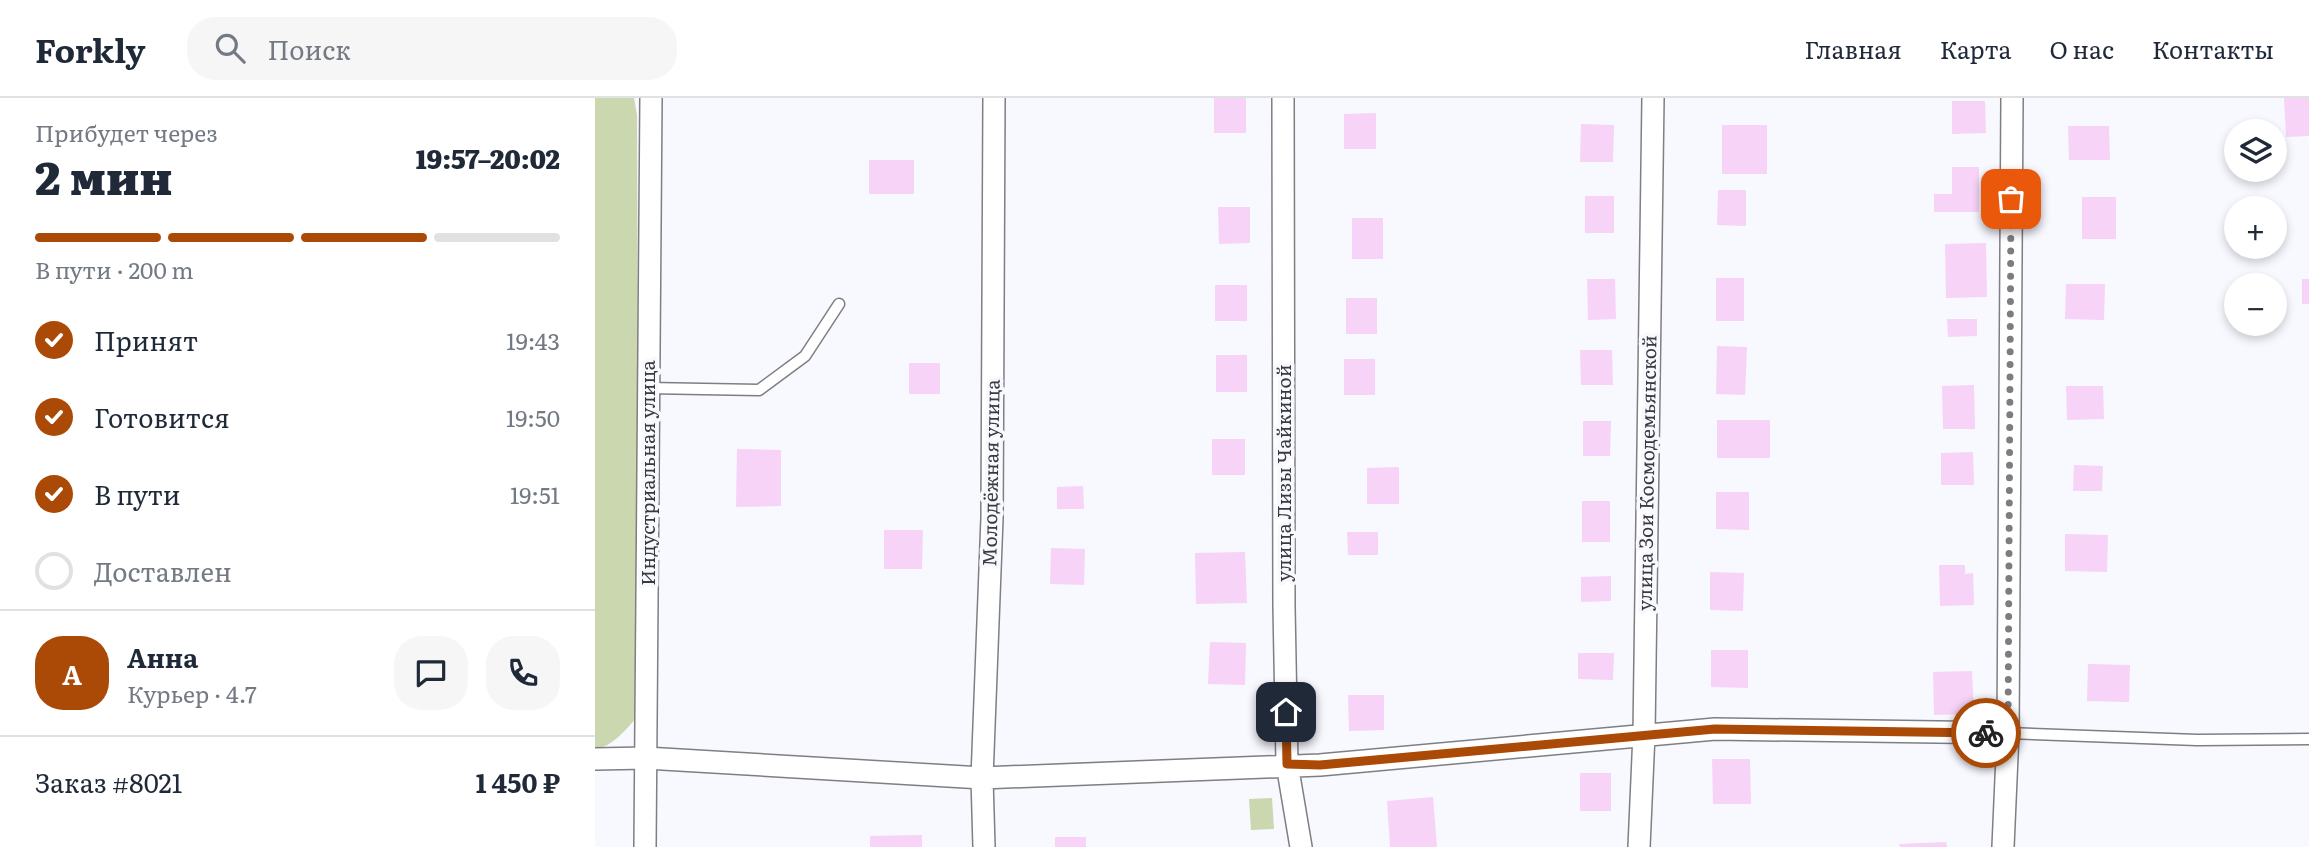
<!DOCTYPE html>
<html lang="ru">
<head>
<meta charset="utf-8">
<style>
  body { margin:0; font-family:Literata,serif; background:#f6f6f7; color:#1f2937; height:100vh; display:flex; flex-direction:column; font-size:26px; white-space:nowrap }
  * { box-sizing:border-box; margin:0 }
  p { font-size:23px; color:#747a83 }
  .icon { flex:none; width:38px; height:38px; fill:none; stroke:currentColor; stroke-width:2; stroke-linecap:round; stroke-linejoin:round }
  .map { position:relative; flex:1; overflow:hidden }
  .panel { display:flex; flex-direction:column; background:#fff; width:595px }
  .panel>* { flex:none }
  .tools { position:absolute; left:1629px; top:21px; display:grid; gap:14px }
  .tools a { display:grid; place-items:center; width:63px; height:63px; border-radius:50%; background:#fff; box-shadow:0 4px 10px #0003; font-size:35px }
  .pin { position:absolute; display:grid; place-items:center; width:60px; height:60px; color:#fff; margin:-30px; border-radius:14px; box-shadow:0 4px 10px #0006 }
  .courier { position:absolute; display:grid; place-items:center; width:70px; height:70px; margin:-35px; border:5px solid #ab4a06; border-radius:50%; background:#fff; color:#222; box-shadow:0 2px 9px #0007 }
  .headline em { font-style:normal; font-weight:800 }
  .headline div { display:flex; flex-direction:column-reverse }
  .headline { display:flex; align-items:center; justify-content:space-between; height:119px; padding:0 35px }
  h1 { font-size:46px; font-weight:800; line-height:52px }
  .bar { display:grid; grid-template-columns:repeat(4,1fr); gap:10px 7px; align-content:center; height:84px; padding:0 35px }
  .bar i { height:9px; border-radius:5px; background:#e0e1e3 }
  .bar .selected { background:#ab4a06 }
  .bar p { grid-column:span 4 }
  .line { display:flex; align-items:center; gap:18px; padding:0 35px; border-top:2px solid #e0e1e3 }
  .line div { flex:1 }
  .round { display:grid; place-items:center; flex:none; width:74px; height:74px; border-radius:28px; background:#f6f6f7 }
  ol { padding:0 35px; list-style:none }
  li { display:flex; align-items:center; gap:21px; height:77px }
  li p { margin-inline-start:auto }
  li .icon { padding:7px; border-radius:50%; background:#ab4a06; color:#fff; stroke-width:4 }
  li:last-child { color:#747a83 }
  li i { width:38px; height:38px; border:4px solid #e0e1e3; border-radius:50% }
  header { display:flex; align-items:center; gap:42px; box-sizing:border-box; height:98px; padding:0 35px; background:#fff; border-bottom:2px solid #e0e1e3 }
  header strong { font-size:33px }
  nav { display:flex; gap:38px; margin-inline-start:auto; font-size:24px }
  .search { width:490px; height:63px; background:#f6f6f7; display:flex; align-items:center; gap:18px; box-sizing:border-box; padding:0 24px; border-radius:28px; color:#747a83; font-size:26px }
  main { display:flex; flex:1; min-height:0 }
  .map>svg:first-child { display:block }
</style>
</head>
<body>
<header>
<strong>Forkly</strong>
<div class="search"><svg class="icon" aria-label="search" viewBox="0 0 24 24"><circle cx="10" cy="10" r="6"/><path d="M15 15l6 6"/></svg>Поиск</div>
<nav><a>Главная</a><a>Карта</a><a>О нас</a><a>Контакты</a></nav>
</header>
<main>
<section class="panel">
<div class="headline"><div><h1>2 мин</h1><p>Прибудет через</p></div><em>19:57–20:02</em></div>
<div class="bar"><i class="selected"></i><i class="selected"></i><i class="selected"></i><i></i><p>В пути · 200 m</p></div>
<ol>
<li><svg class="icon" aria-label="check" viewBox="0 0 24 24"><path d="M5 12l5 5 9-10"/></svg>Принят<p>19:43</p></li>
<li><svg class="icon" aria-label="check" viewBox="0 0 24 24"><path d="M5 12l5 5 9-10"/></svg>Готовится<p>19:50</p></li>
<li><svg class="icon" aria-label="check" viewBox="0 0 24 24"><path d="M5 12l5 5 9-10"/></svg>В пути<p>19:51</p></li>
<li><i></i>Доставлен</li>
</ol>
<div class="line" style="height:126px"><b class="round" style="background:#ab4a06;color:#fff">А</b><div><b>Анна</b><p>Курьер · 4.7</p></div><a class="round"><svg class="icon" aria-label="chat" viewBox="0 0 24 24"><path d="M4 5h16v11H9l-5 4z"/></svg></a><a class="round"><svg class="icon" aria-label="phone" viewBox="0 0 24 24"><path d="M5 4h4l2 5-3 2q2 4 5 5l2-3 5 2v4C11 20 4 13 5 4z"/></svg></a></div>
<div class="line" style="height:91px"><div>Заказ #8021</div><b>1 450 ₽</b></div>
</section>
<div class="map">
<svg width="1714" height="749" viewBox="0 0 1714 749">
  <rect width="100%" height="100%" fill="#f8f8ff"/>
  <path fill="#cbd7af" d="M 0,0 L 39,0 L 42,17 L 44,617 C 32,630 18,649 0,651 Z
    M 677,700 L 679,731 L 656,732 L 654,701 Z"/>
  <path fill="#f6d3f7" d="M 619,0 L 651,0 L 651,35 L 619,35 Z
    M 1689,0 L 1714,0 L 1714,38 L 1691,39 Z
    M 1357,3 L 1390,3 L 1391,35 L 1357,36 Z
    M 781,15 L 781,51 L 749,51 L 749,16 Z
    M 986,26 L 1019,27 L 1018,64 L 985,64 Z
    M 1127,27 L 1172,27 L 1172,76 L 1127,76 Z
    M 1473,28 L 1514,28 L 1515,62 L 1474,62 Z
    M 274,62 L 319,62 L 319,96 L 274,96 Z
    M 1357,69 L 1384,69 L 1384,114 L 1339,114 L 1339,96 L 1357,96 Z
    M 1123,92 L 1151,92 L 1151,128 L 1122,127 Z
    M 990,98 L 1019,98 L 1019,135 L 990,135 Z
    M 1487,99 L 1521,99 L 1521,141 L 1487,141 Z
    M 623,109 L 655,109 L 655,145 L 624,146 Z
    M 757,120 L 788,120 L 788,161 L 757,161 Z
    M 1391,145 L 1392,199 L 1351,200 L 1350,146 Z
    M 1121,180 L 1149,180 L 1149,223 L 1121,223 Z
    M 992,181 L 1020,181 L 1021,221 L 993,222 Z
    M 1707,181 L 1714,181 L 1714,206 L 1707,206 Z
    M 1471,186 L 1510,186 L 1509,222 L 1470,221 Z
    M 620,187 L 652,187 L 652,223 L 620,223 Z
    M 751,200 L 782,200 L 782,236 L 751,236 Z
    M 1352,221 L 1382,221 L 1382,238 L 1353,239 Z
    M 1122,248 L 1152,249 L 1150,297 L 1121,296 Z
    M 985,252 L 1017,252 L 1018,287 L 986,287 Z
    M 621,257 L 652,257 L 652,294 L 621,294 Z
    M 749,261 L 780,261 L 780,297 L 749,297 Z
    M 314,265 L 345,265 L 345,296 L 314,296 Z
    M 1379,287 L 1380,331 L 1348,331 L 1347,288 Z
    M 1471,288 L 1508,288 L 1509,321 L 1472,322 Z
    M 1122,322 L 1175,322 L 1175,360 L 1122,360 Z
    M 988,323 L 1016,323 L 1015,358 L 988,358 Z
    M 617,341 L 650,341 L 650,377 L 617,377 Z
    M 142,351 L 186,352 L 186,408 L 141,409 Z
    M 1378,354 L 1379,387 L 1346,387 L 1346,355 Z
    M 1479,367 L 1508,368 L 1507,393 L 1478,393 Z
    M 804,369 L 804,406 L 772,406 L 772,370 Z
    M 488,388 L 489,411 L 462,411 L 462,389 Z
    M 1121,394 L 1154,394 L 1154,432 L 1121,431 Z
    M 987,403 L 1015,403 L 1015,444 L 987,444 Z
    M 289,432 L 328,432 L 327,471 L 289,471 Z
    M 752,434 L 783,434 L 783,457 L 753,457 Z
    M 1470,436 L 1513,437 L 1512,474 L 1470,473 Z
    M 456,450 L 490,451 L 489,487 L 455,486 Z
    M 650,454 L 652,505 L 601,506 L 600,455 Z
    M 1344,467 L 1370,467 L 1370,476 L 1378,475 L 1379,507 L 1345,508 Z
    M 1115,474 L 1149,475 L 1148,513 L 1115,512 Z
    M 1016,478 L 1016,503 L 986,504 L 986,479 Z
    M 615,544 L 651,545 L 650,587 L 613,586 Z
    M 1116,552 L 1153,552 L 1153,590 L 1116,589 Z
    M 983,555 L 1019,555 L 1018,582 L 983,581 Z
    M 1493,566 L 1535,567 L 1534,604 L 1492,603 Z
    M 1377,573 L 1379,616 L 1339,617 L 1338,574 Z
    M 753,597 L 789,597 L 789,632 L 754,633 Z
    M 1117,661 L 1155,661 L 1156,706 L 1118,706 Z
    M 985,675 L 1016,675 L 1016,713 L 985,713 Z
    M 838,699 L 842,749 L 795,749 L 792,703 Z
    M 327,737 L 327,749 L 275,749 L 275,738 Z
    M 460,739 L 491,739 L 491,749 L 460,749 Z
    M 1351,744 L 1352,749 L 1305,749 L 1304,746 Z"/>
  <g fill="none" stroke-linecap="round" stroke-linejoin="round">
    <g stroke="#7e7e84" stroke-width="13">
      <path id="lane" d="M 52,290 L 164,292 L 210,258 L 244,206
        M 1413,635 L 1602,642 L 1714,641"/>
    </g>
    <g stroke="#7e7e84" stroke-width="24">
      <path id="street" d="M 688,0 L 689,509 L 692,666 L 706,749
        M 0,661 L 51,660 L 387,680 L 725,667 L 1120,631 L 1413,635
        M 50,749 L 56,0
        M 389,749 L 387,680 L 397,420 L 399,0
        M 1044,749 L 1049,636 L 1058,0
        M 1408,749 L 1413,635 L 1417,0"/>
    </g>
    <use href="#lane" stroke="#fff" stroke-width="10"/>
    <use href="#street" stroke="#fff" stroke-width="21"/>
  </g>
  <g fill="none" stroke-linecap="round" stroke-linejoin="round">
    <path stroke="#7c7c81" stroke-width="7" stroke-dasharray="0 12.6" d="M 1391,635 L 1413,635 L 1416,101"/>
    <path stroke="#ab4a06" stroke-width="9" d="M 691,614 L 692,666 L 725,667 L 1120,631 L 1391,635"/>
  </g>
  <g text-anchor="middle" stroke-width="7" stroke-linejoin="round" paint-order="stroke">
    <g font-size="19" fill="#3a3a3d" stroke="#f8f8ff">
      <text transform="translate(53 375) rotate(-90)" y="7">Индустриальная улица</text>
      <text transform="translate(396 375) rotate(-89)" y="7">Молодёжная улица</text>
      <text transform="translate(689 375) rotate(-90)" y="7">улица Лизы Чайкиной</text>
      <text transform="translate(1052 375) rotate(-89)" y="7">улица Зои Космодемьянской</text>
    </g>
  </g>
</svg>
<div class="tools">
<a><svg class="icon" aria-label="layers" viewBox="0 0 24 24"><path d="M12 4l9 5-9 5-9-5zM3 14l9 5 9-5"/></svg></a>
<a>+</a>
<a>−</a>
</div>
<div class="pin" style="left:1416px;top:101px;background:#ea580c"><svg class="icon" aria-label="bag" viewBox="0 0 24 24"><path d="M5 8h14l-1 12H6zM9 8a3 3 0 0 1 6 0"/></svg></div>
<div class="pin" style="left:691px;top:614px;background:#1f2937"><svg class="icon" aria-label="home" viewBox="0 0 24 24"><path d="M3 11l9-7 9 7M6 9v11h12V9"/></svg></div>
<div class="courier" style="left:1391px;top:635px"><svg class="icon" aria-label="bike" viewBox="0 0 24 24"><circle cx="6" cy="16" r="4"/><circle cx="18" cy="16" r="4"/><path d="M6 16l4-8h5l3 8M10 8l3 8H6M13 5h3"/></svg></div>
</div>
</main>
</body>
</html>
